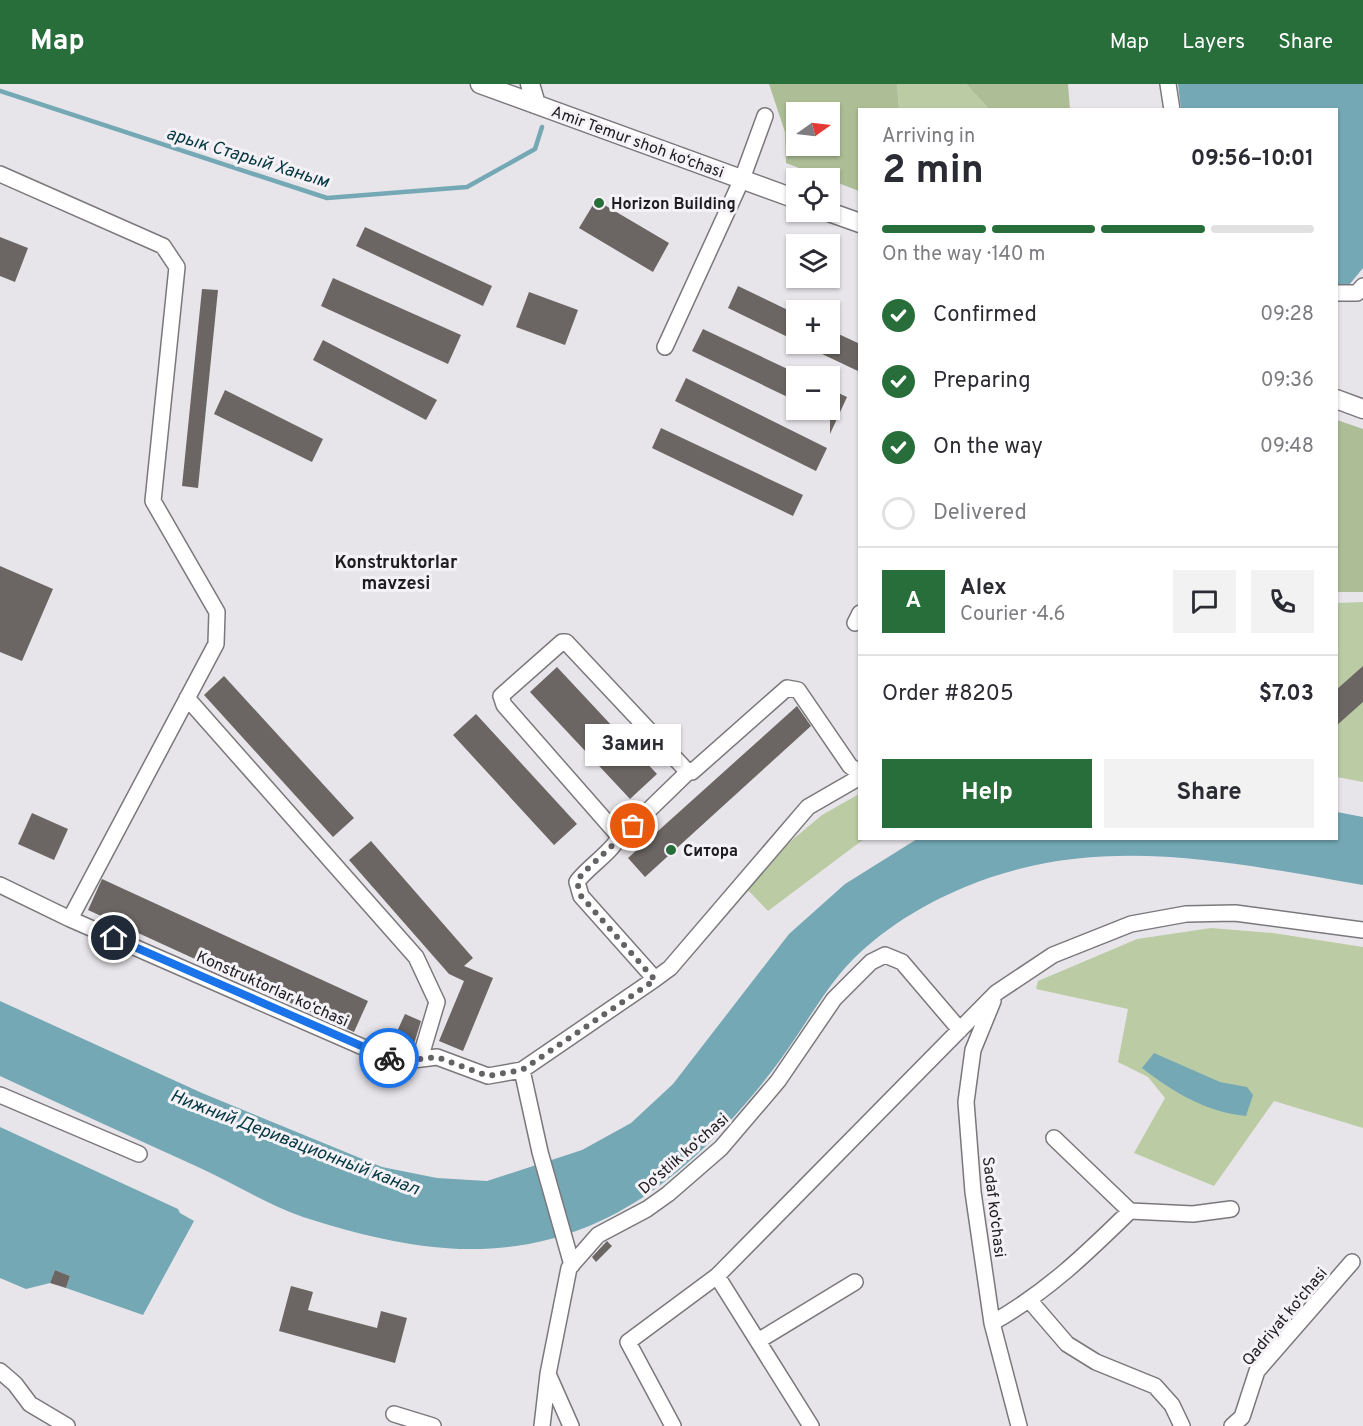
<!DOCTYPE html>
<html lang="en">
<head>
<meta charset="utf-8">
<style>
  body { margin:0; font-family:Overpass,sans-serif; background:#f2f2f3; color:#2b2b33; height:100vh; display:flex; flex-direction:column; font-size:22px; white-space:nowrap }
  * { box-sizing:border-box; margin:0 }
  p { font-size:20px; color:#7c7c81 }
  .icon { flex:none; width:33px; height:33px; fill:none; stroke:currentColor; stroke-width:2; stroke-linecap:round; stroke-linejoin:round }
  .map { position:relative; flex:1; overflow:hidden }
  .side { position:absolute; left:858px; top:24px; width:480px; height:732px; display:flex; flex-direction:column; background:#fff; border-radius:0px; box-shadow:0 2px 4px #0004 }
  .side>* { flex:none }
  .needle { width:39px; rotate:76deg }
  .tools { position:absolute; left:786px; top:18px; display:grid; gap:12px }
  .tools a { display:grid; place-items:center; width:54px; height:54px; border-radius:0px; background:#fff; box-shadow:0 2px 4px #0004; font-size:30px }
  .pin { position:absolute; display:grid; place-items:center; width:51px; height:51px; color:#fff; margin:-26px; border:3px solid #fff; border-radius:50%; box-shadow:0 2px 6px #0007 }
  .courier { position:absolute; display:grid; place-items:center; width:60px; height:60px; margin:-30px; border:4px solid #1a73e8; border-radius:50%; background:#fff; color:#222; box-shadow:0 2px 8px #0007 }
  .bubble { position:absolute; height:42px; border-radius:0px; background:#fff; box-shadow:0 2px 4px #0004; font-size:20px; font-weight:700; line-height:42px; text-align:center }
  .headline em { font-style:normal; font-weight:700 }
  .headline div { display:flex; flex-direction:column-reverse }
  .headline { display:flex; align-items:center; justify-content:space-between; height:102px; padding:0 24px }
  h1 { font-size:39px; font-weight:700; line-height:45px }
  .bar { display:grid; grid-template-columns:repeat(4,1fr); gap:9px 6px; align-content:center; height:72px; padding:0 24px }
  .bar i { height:8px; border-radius:4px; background:#e1e1e2 }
  .bar .current { background:#286e3a }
  .bar p { grid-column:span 4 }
  .line { display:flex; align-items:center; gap:15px; padding:0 24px; border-top:2px solid #e1e1e2 }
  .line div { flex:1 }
  .round { display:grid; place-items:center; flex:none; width:63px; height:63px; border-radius:0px; background:#f2f2f3 }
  ol { padding:0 24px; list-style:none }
  li { display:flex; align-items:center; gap:18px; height:66px }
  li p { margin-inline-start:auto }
  li .icon { padding:6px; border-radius:50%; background:#286e3a; color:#fff; stroke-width:4 }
  li:last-child { color:#7c7c81 }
  li i { width:33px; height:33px; border:3px solid #e1e1e2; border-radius:50% }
  .cta { display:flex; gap:12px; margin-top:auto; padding:12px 24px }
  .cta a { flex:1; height:69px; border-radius:0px; background:#286e3a; color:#fff; font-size:24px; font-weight:700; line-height:69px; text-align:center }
  .cta a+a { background:#f2f2f3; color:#2b2b33 }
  header { display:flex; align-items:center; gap:36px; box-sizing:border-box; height:84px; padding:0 30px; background:#286e3a; color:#fff }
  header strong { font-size:28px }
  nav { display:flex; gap:33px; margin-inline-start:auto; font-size:21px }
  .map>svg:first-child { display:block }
</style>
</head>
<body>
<header>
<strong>Map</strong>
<nav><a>Map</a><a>Layers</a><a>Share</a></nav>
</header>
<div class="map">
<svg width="1363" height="1342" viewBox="0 0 1363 1342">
  <rect width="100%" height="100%" fill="#e8e5ea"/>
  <path fill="#bbcca5" d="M 897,0 L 966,0 L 989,25 L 899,25 Z
    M 1363,518 L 1363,698 L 1337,693 L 1336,519 Z
    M 859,710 L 860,754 L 864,755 L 768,827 L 741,799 L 822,731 Z
    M 1211,844 L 1273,849 L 1363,863 L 1363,1044 L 1274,1017 L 1214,1102 L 1134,1069 L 1165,1014 L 1148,993 L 1118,978 L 1128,925 L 1036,905 L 1038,897 L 1137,855 Z"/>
  <path fill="#adbe96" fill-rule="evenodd" d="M 769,0 L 897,0 L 899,25 L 860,26 L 859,107 L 786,79 L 785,48 ZM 796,28 L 830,28 L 830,62 L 796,62 Z
    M 966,0 L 1068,0 L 1070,25 L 989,25 Z
    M 1337,336 L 1363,345 L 1363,508 L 1337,508 Z"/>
  <path fill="#74a8b5" d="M 1178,0 L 1363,0 L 1363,184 L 1349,201 L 1337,200 L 1336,26 L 1181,25 Z
    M 1337,728 L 1363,733 L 1363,801 C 1228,778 1097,748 965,803 C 919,822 871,852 839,891 C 815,921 796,956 772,987 C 682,1103 580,1182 424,1162 C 384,1157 341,1145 303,1133 C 266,1120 233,1099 198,1083 C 132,1053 66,1023 0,992 L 0,917 L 202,1009 L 382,1083 L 437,1094 L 487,1097 L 582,1066 L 631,1039 L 673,1000 L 789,850 L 845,800 L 917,755 L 1336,754 Z
    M 1154,969 L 1220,998 L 1247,1003 L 1253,1011 L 1246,1032 C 1206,1028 1173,1008 1142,984 Z
    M 0,1043 L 178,1125 L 180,1129 L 194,1137 L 143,1231 L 66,1204 L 70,1192 L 55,1186 L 50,1199 L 26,1205 L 0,1194 Z"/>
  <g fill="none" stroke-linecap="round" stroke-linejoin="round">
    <path stroke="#74a8b5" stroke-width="4.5" d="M 0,7 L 327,114 L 467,103 L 535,65 L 542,43"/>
  </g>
  <path fill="#6b6663" d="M 596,116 L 669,159 L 653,188 L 579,144 Z
    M 365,143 L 492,202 L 483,222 L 356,162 Z
    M 0,153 L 28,164 L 15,198 L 0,192 Z
    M 333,194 L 461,251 L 448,280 L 321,222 Z
    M 738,202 L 796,230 L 796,257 L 728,224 Z
    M 202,205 L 218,206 L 198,404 L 182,402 Z
    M 529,208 L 578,226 L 565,261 L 516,243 Z
    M 703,245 L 796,289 L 796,317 L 692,267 Z
    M 830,246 L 860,260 L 860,288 L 801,260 L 830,260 Z
    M 323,256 L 437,316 L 426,336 L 313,276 Z
    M 686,294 L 827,364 L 816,387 L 675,317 Z
    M 830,305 L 847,313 L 830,350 Z
    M 225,306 L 323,355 L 312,378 L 214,330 Z
    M 661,344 L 803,411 L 793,432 L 652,364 Z
    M 0,482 L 53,505 L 22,577 L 0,568 Z
    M 1363,582 L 1363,618 L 1336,642 L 1336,606 Z
    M 557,583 L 657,690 L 630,715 L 530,608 Z
    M 224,592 L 354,734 L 333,753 L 204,611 Z
    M 797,622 L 811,642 L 645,793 L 628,774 Z
    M 476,630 L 577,740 L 554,761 L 453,651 Z
    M 32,729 L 68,745 L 54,776 L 18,760 Z
    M 371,757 L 473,874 L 464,882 L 493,894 L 463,967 L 439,957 L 464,897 L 449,890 L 349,776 Z
    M 102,795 L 368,917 L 354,948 L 88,826 Z
    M 405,930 L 421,937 L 413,963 L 394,954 Z
    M 607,1157 L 612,1162 L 596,1178 L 592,1173 Z
    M 55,1186 L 70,1192 L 66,1204 L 50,1199 Z
    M 291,1202 L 313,1208 L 308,1226 L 377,1244 L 381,1227 L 407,1234 L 395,1279 L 279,1247 Z"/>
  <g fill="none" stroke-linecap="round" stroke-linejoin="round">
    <g stroke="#7b787c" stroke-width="18">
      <path id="minor" d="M 1168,0 L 1172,26
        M 0,90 L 163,162 L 177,183 L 153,417 L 217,528 L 216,560 L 70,835
        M 1336,209 L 1357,209 L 1363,202
        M 665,263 L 742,95 L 765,32
        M 855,539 L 860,529
        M 187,614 L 416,873 L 437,918 L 420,975
        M 619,755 L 688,688
        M 0,801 L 70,835 L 397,978 L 437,973 L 488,992 L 522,986 L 655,895 L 670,884 L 808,723 L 860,693
        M 655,895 L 581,812 L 577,798 C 585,785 619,763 618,751 L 504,621 L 501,612 L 562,558 L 566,558 L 688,688 L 692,688 L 787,604 L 798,606 L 850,682 L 860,689
        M 993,917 L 973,966 L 966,1018 L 973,1108 L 992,1239 L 1019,1342
        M 522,986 L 540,1068 L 572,1181
        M 0,1011 L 139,1070
        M 1054,1054 L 1130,1127 L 1193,1130 L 1231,1125
        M 717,1192 L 811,1342
        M 1030,1217 L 1067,1260 L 1096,1278 L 1155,1302 L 1172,1321 L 1182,1342
        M 992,1239 C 1047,1208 1086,1170 1130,1127
        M 758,1257 L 855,1198
        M 0,1287 L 15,1300 L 30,1320 L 67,1342
        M 548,1290 L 571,1342
        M 394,1330 L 433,1342
        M 542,1342 L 548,1290 L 569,1184 L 598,1151 L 647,1125 L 668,1110 L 721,1064 L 778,997 L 834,915 L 871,878 L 885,871 L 902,878 L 960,946
        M 673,1342 L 628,1258 L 717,1192 L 996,909 L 1053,871 L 1131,840 L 1186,830 L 1235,829 L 1363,846
        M 1232,1342 L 1242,1333 L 1257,1287 L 1352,1178"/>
    </g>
    <g stroke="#7b787c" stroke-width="21">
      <path id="major" d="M 480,0 L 796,115
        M 530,0 L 536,20
        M 829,128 L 860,139
        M 1336,315 L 1363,325"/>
    </g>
    <use href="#minor" stroke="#fff" stroke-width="15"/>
    <use href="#major" stroke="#fff" stroke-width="18"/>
  </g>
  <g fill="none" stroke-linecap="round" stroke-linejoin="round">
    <path stroke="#646265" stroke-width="6" stroke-dasharray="0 10.8" d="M 389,974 L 397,978 L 437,973 L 488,992 L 522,986 L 655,896 L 581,812 L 577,798 L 582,790 L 633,742"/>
    <path stroke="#1a73e8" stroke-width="8" d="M 114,854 L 389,974"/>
  </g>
  <g fill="#286e3a" stroke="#f5f2f7" stroke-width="2">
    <circle cx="599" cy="119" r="6"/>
    <circle cx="671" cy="766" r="6"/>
  </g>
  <g text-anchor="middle" stroke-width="6" stroke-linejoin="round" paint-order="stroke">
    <g font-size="16" fill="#1d1c1e" stroke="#f5f2f7">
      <text transform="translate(638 57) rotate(20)" y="6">Amir Temur shoh ko‘chasi</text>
      <text transform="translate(273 904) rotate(24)" y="6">Konstruktorlar ko‘chasi</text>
      <text transform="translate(683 1069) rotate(-41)" y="6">Do‘stlik ko‘chasi</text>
      <text transform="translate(995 1123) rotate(83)" y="6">Sadaf ko‘chasi</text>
      <text transform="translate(1284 1232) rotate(-50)" y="6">Qadriyat ko‘chasi</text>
    </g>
    <g font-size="16" font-weight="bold" fill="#1d1c1e" stroke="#f5f2f7" text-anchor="start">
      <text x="611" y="125">Horizon Building</text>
      <text x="683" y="772">Ситора</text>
    </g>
    <g font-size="18" font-style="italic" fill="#033741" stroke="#f5f2f7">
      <text transform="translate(248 73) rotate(17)" y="6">арык Старый Ханым</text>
      <text transform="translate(295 1058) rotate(21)" y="6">Нижний Деривационный канал</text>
    </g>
    <g font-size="18" font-weight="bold" fill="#1d1c1e" stroke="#f5f2f7">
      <text x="396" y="484">Konstruktorlar<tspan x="396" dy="21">mavzesi</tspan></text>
    </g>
  </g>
</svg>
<div class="tools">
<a><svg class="needle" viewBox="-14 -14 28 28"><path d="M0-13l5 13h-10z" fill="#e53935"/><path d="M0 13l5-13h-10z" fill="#7c7c81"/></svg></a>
<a><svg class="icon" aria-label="locate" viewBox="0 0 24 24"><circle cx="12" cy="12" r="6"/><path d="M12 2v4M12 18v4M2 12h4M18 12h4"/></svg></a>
<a><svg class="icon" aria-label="layers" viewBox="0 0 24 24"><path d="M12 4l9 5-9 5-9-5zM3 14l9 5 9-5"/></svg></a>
<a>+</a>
<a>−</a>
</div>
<div class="pin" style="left:633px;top:742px;background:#ea580c"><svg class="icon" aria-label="bag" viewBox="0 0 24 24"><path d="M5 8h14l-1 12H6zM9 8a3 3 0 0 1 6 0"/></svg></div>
<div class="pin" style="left:114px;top:854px;background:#1f2937"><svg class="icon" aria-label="home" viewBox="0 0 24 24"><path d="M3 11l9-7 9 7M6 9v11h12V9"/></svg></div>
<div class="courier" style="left:389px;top:974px"><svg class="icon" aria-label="bike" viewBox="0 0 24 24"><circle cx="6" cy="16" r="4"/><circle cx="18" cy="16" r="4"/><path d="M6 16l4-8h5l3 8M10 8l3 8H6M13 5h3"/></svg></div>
<div class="bubble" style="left:585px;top:640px;width:96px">Замин</div>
<section class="side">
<div class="headline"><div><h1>2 min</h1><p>Arriving in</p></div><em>09:56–10:01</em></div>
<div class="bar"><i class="current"></i><i class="current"></i><i class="current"></i><i></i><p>On the way · 140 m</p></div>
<ol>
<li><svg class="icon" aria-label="check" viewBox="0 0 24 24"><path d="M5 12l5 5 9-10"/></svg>Confirmed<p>09:28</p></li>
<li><svg class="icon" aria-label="check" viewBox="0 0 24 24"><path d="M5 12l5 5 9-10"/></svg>Preparing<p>09:36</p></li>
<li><svg class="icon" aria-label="check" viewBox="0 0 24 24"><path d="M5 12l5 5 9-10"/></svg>On the way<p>09:48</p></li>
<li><i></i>Delivered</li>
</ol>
<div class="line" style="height:108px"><b class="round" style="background:#286e3a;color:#fff">A</b><div><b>Alex</b><p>Courier · 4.6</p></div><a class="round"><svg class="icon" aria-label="chat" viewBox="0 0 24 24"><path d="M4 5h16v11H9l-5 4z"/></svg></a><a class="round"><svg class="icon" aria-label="phone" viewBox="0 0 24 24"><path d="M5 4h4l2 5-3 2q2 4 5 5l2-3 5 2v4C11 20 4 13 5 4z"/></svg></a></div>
<div class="line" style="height:78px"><div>Order #8205</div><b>$7.03</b></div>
<div class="cta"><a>Help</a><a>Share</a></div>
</section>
</div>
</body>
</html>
